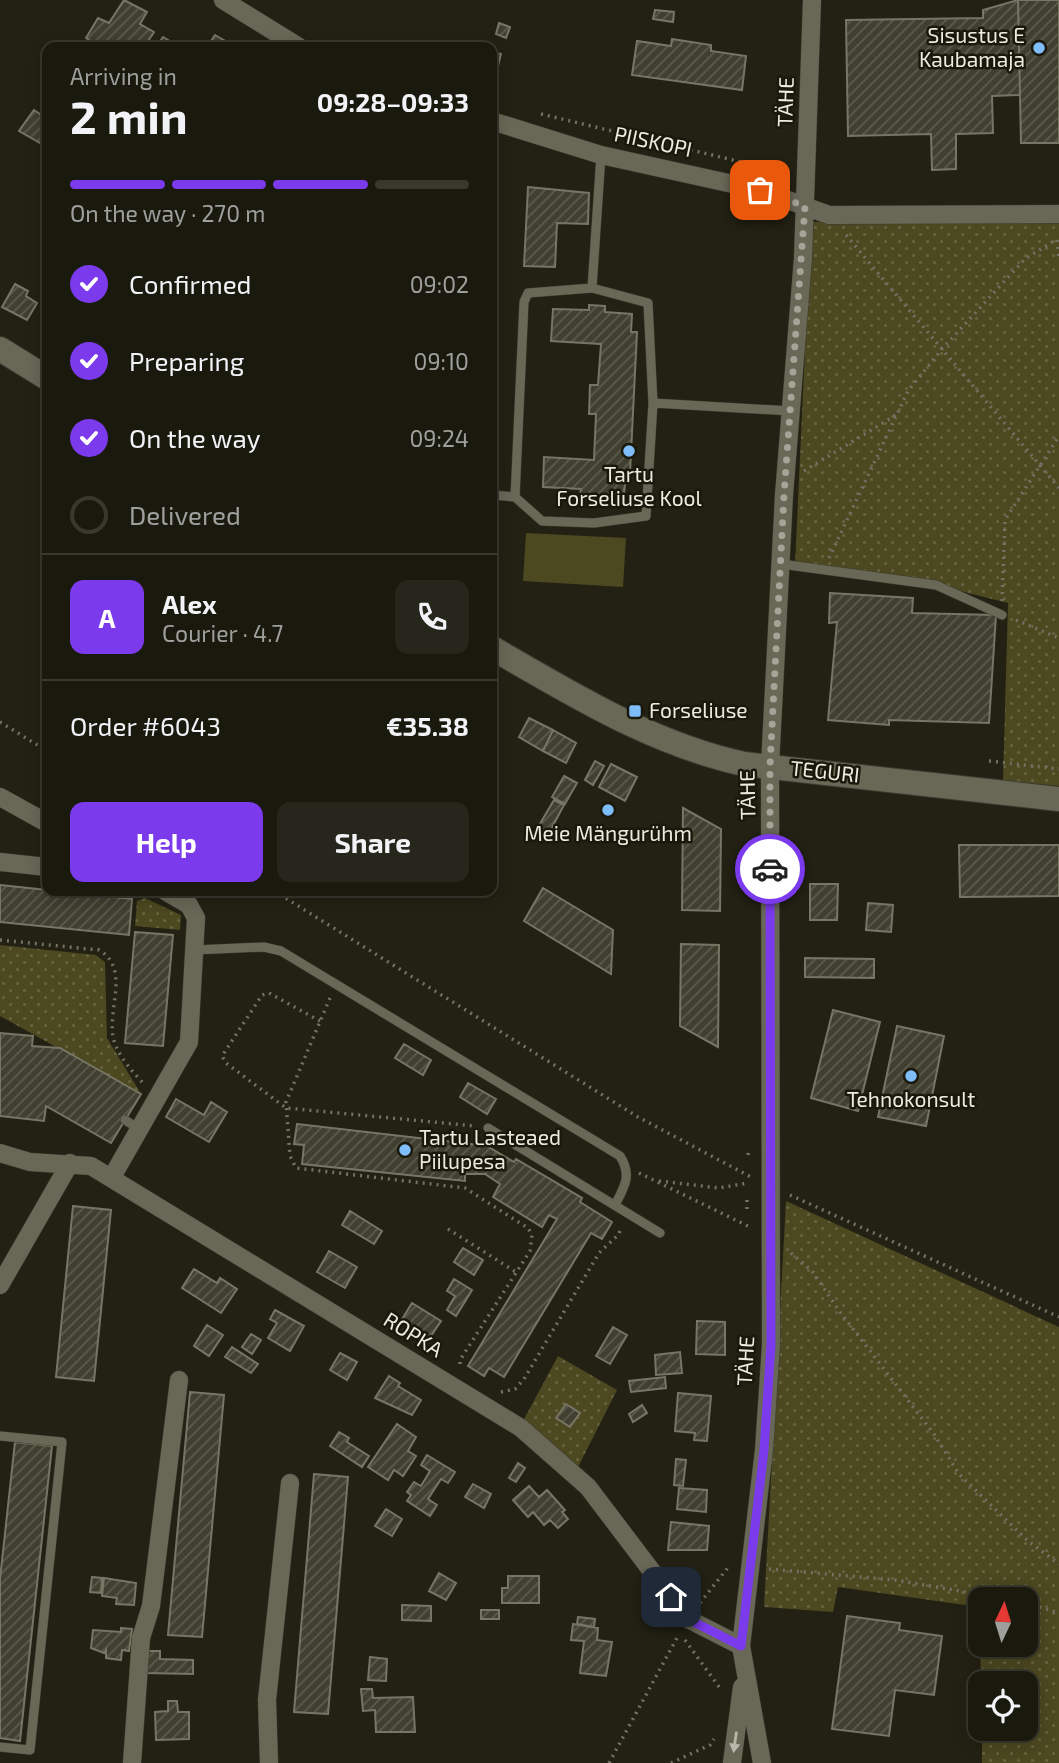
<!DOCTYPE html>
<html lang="en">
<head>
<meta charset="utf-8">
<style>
  body { margin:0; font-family:"Exo 2",sans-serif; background:#27261c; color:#f1f3f6; height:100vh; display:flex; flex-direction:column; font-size:26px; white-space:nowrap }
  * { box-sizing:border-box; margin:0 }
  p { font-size:23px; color:#9fa09e }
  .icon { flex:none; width:38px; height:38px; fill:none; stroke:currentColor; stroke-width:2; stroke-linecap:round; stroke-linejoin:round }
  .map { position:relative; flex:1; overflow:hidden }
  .sheet { position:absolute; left:42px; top:42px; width:455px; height:854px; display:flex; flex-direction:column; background:#1a190e; border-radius:14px; box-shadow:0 4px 18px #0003,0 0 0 2px #38382e }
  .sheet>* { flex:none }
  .needle { width:46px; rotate:4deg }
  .controls { position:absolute; left:968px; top:1587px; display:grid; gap:14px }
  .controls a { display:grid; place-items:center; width:70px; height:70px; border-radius:14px; background:#1a190e; box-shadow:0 4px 18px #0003,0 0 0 2px #38382e; font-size:35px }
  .pin { position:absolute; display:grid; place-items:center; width:60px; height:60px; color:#fff; margin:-30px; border-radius:14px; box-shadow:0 4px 10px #0006 }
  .courier { position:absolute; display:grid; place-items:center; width:70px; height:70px; margin:-35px; border:5px solid #7c3aed; border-radius:50%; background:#fff; color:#222; box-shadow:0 2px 9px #0007 }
  .summary em { font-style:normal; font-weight:700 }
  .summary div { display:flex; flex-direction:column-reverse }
  .summary { display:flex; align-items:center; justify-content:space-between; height:119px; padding:0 28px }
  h1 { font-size:46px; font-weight:700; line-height:52px }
  .bar { display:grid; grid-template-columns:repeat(4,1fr); gap:10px 7px; align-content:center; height:84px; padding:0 28px }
  .bar i { height:9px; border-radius:5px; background:#38382e }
  .bar .on { background:#7c3aed }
  .bar p { grid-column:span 4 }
  .line { display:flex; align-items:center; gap:18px; padding:0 28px; border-top:2px solid #38382e }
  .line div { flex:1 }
  .round { display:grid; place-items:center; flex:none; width:74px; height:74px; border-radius:14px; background:#27261c }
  ol { padding:0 28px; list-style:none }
  li { display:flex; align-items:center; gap:21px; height:77px }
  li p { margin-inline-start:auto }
  li .icon { padding:7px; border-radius:50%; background:#7c3aed; color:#fff; stroke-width:4 }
  li:last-child { color:#9fa09e }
  li i { width:38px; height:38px; border:4px solid #38382e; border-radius:50% }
  .action { display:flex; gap:14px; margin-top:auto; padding:14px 28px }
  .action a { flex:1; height:80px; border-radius:14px; background:#7c3aed; color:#fff; font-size:28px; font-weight:700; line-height:80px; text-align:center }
  .action a+a { background:#27261c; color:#f1f3f6 }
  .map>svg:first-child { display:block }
</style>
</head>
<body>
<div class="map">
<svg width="1059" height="1763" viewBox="0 0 1059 1763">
  <defs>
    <pattern id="grass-dots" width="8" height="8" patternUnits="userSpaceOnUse" patternTransform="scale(1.75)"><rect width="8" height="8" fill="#4c4820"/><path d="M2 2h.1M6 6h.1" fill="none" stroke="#666340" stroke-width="1.8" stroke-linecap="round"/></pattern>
    <pattern id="building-hatch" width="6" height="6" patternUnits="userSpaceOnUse" patternTransform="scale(1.75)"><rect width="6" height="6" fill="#403f30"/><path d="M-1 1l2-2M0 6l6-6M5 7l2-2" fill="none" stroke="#5c5b4e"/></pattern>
  </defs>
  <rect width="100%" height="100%" fill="#232113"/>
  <path fill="url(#grass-dots)" d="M 1059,219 L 1059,786 L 1003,781 L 1008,603 L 936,585 L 795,565 L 811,222 Z
    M 145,898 L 181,915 L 180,930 L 135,926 L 137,901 Z
    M 0,945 L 96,955 L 105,962 L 107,1038 L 141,1094 L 0,1016 Z
    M 786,1201 L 1059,1327 L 1059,1763 L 982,1763 L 982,1729 L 1026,1729 L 1026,1684 L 981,1683 L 980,1645 L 1026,1645 L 1026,1600 L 980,1600 L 980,1624 L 979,1607 L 838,1587 L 833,1612 L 764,1607 Z
    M 558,1356 L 617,1390 L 577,1469 L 522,1423 Z"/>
  <path fill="#4c4820" d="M 526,533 L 626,538 L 623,587 L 523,581 Z"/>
  <path fill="url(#building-hatch)" stroke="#777665" stroke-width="2" d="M 124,0 L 147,12 L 140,24 L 154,32 L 144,47 L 93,47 L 95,44 L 86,38 L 98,18 L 109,23 Z
    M 1018,0 L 1059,0 L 1059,143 L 1021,143 Z
    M 1018,0 L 1020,95 L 992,96 L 993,133 L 956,134 L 956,169 L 932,170 L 931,134 L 848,136 L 846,20 L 983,18 L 983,10 Z
    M 655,10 L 674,12 L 673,22 L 653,19 Z
    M 499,23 L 510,27 L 506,38 L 496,34 Z
    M 215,35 L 234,46 L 233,47 L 207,47 Z
    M 163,37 L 180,47 L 156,47 Z
    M 672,39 L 711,45 L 711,51 L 746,56 L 742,90 L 632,75 L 637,41 L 671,46 Z
    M 492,52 L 501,54 L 495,78 L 492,77 Z
    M 34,110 L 47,119 L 47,147 L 19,131 Z
    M 528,187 L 589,193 L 588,224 L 557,223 L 555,267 L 524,266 Z
    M 15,284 L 28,291 L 26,296 L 37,303 L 27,320 L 2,307 Z
    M 589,305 L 605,306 L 605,312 L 632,314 L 631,332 L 637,332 L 630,473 L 626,473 L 624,494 L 580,495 L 581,489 L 543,487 L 544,457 L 594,460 L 596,414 L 589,414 L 590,385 L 598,385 L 601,344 L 551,341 L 553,309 L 589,310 Z
    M 830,593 L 913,598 L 912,613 L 996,615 L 989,723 L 889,720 L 889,725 L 828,720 L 837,622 L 829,623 Z
    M 529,718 L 553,730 L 543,751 L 519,737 Z
    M 553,730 L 576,743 L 566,763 L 543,751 Z
    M 595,761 L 604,766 L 593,785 L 585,780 Z
    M 611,764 L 637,777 L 625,801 L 599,787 Z
    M 564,776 L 577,783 L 565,804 L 552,797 Z
    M 554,800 L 564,805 L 549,833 L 538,827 Z
    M 683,808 L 721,829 L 720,911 L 682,910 Z
    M 959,845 L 1059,845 L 1059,896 L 960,897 Z
    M 810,884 L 838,884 L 837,920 L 810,920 Z
    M 0,885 L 132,899 L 129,935 L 0,922 Z
    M 543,888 L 613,930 L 611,974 L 524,921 Z
    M 868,903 L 893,905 L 891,932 L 866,930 Z
    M 135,932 L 173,935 L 163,1046 L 125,1043 Z
    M 681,944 L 719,945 L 718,1047 L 680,1026 Z
    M 805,958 L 874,959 L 874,978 L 805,977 Z
    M 833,1010 L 880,1022 L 858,1111 L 811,1098 Z
    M 897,1026 L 944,1036 L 926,1126 L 878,1117 Z
    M 0,1033 L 33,1036 L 32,1046 L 60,1048 L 141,1094 L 111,1143 L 46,1106 L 44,1121 L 0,1116 Z
    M 404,1044 L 431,1060 L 423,1075 L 395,1058 Z
    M 468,1083 L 496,1099 L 487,1114 L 460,1097 Z
    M 176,1099 L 204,1115 L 211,1102 L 227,1112 L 209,1142 L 166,1117 Z
    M 297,1124 L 479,1145 L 480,1142 L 514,1162 L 516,1159 L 582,1198 L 580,1202 L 612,1222 L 602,1239 L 591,1233 L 504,1377 L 489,1368 L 484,1376 L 468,1366 L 557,1219 L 549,1215 L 542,1227 L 493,1197 L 500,1184 L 485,1174 L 465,1174 L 465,1181 L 302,1164 L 304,1145 L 294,1144 Z
    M 73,1206 L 111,1210 L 94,1381 L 56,1377 Z
    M 350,1211 L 382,1231 L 374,1244 L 342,1225 Z
    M 463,1248 L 483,1260 L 474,1275 L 454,1262 Z
    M 329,1251 L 357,1267 L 345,1288 L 317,1272 Z
    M 194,1269 L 217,1283 L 220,1278 L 237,1289 L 221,1313 L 182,1288 Z
    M 454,1279 L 472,1290 L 456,1316 L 447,1310 L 455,1296 L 447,1291 Z
    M 412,1303 L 441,1321 L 429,1339 L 401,1321 Z
    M 275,1310 L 304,1326 L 290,1351 L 268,1338 L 277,1323 L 270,1319 Z
    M 697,1321 L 725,1322 L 725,1355 L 696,1354 Z
    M 207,1325 L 223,1335 L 209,1356 L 194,1346 Z
    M 613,1327 L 627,1335 L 610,1364 L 596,1356 Z
    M 251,1334 L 261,1340 L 252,1354 L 242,1347 Z
    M 232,1347 L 258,1364 L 251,1373 L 225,1357 Z
    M 680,1352 L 682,1373 L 656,1375 L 655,1355 Z
    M 340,1353 L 357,1362 L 347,1380 L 330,1370 Z
    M 389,1376 L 400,1383 L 398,1386 L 421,1400 L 412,1415 L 375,1398 Z
    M 665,1377 L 666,1388 L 631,1392 L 629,1381 Z
    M 190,1392 L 224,1395 L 202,1637 L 168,1635 Z
    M 678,1393 L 711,1396 L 707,1441 L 694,1440 L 695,1433 L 675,1431 Z
    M 566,1404 L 580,1413 L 570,1427 L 556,1418 Z
    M 642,1405 L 647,1413 L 633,1422 L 629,1414 Z
    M 397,1424 L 416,1437 L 408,1451 L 416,1456 L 403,1476 L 394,1470 L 388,1480 L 368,1467 Z
    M 339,1432 L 349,1438 L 347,1442 L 369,1456 L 362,1467 L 330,1446 Z
    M 15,1442 L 52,1446 L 20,1741 L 0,1738 L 0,1579 Z
    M 427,1455 L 455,1472 L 448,1483 L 441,1479 L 428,1499 L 437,1505 L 430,1516 L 407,1501 L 411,1495 L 407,1492 L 414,1482 L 421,1486 L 430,1471 L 421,1465 Z
    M 676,1459 L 686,1460 L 683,1486 L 674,1485 Z
    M 518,1463 L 525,1468 L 516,1482 L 509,1478 Z
    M 314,1474 L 348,1477 L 328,1714 L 294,1712 Z
    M 473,1484 L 491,1494 L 484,1508 L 465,1497 Z
    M 529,1486 L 539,1497 L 547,1490 L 565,1510 L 562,1512 L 568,1519 L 558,1528 L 550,1520 L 544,1525 L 533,1512 L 528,1517 L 513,1500 Z
    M 679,1488 L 707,1490 L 706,1512 L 677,1509 Z
    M 386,1509 L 402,1519 L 392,1536 L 375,1526 Z
    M 671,1522 L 709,1526 L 707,1550 L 668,1550 Z
    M 439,1573 L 456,1583 L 446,1600 L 429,1591 Z
    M 508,1576 L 539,1576 L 539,1603 L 502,1603 L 502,1588 L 508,1588 Z
    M 92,1577 L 102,1578 L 101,1593 L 90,1592 Z
    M 104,1578 L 136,1583 L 134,1605 L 116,1604 L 117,1598 L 102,1596 Z
    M 402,1605 L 431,1606 L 431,1621 L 402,1620 Z
    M 481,1610 L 499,1610 L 499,1619 L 481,1619 Z
    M 847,1616 L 900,1623 L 899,1630 L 942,1636 L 934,1695 L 895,1690 L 889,1736 L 832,1729 Z
    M 578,1617 L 595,1619 L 594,1627 L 577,1624 Z
    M 573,1624 L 598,1628 L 597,1640 L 612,1642 L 606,1676 L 580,1673 L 584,1641 L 571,1640 Z
    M 121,1628 L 132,1629 L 129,1651 L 122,1650 L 121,1660 L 106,1658 L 106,1650 L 104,1653 L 91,1648 L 93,1630 L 121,1632 Z
    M 147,1651 L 160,1651 L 160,1659 L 193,1660 L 193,1674 L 146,1673 Z
    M 370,1657 L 387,1659 L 386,1681 L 368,1680 Z
    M 361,1689 L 372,1689 L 373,1698 L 413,1697 L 415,1732 L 376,1732 L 375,1710 L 363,1711 Z
    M 168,1701 L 177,1701 L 178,1712 L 189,1712 L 189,1739 L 156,1740 L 155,1712 L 168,1711 Z"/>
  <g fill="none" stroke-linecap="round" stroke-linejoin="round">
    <g stroke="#3d3c32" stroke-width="10">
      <path id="lane" d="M 601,155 L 592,288 L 648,303 L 653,403
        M 492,495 L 515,497 L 542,521 L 594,523 L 646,516 L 653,403 L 791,411
        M 515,497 L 524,302 L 528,293 L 592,288
        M 781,564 L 936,585 L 1002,615
        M 194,950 L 264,947 L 281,951 L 620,1156 C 632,1175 625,1186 615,1205
        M 125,1120 L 141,1130
        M 488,1128 L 660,1233
        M 0,1436 L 62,1442 L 30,1750 L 0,1747"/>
    </g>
    <g stroke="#3d3c32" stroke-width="19">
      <path id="street" d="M 223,0 L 299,47
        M 492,121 L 601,155 L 760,190 L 829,215 L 1059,214
        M 0,797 L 47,823
        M 0,862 L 47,867
        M 0,1153 L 30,1162 L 91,1166 L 521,1428 L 588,1487 L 688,1619 L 741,1646
        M 112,1177 L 189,1042 L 196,918 L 189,905 L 165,891
        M 0,1285 L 70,1163
        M 132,1763 L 141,1638 L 151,1606 L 179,1380
        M 269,1763 L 267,1700 L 290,1483
        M 732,1763 L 742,1687
        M 762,1763 L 741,1646 L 764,1450 L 771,1345 L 770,766 L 784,495 L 803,258 L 812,0"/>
    </g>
    <g stroke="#3d3c32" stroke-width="26">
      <path id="secondary" d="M 0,349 L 47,378
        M 492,648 C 572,694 652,744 744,764 L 1059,799"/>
    </g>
    <path stroke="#737265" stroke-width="3.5" stroke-dasharray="2 5" stroke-linecap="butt" d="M 317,41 L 331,47
      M 541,114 L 762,167
      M 846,235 L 1059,488
      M 1057,240 L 1059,259
      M 804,471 L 896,415
      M 829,558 L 908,391 L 942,349 L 1025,259 L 1057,239
      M 1002,601 L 1005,520 L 1059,436
      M 1016,620 L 1059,638
      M 0,722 L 47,751
      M 989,761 L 1059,769
      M 274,891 L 638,1117 L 751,1177
      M 0,940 L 99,950 C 130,968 108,1007 113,1037 C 117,1055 131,1070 143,1083
      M 330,998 L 286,1102 L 290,1156 L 296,1168 L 465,1188 L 528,1228 L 532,1235 L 530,1251 L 460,1360 L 460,1368
      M 320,1021 L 269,993 L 262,995 L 222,1056 L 226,1063 L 286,1108 L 475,1126
      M 748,1155 L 749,1148
      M 639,1173 L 752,1228
      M 659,1181 L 719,1188 L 748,1183
      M 790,1195 L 1059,1317
      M 747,1209 L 747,1200
      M 448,1229 L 516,1272
      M 791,1253 L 812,1271 L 840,1312 L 934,1434 L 959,1474 L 1028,1541 L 1059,1564
      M 501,1392 L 515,1389 L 524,1379 L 599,1253 L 619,1234 L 621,1227
      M 769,1569 L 895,1580 L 1013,1600
      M 700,1603 L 730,1565
      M 1026,1603 L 1059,1613
      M 685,1640 L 722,1691
      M 609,1763 L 678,1636
      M 671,1763 L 710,1745 L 714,1739"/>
    <use href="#lane" stroke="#696857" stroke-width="9"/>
    <use href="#street" stroke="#696857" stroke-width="18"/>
    <use href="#secondary" stroke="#696857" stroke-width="24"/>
  </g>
  <defs><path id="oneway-solid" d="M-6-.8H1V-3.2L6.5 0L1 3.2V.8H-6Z" transform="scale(1.75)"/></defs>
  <use fill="#b7b7aa" href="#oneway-solid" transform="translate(735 1742) rotate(98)"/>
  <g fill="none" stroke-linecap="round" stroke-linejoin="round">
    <path stroke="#a5a499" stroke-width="7" stroke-dasharray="0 12.6" d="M 760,190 L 805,206 L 784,495 L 770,766 L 770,869"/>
    <path stroke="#7c3aed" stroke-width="9" d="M 671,1597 L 688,1619 L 741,1646 L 764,1450 L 771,1345 L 770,869"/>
  </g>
  <g fill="#7fbdf9" stroke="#19180a" stroke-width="2.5">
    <circle cx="1039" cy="48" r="7"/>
    <circle cx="629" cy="451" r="7"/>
    <rect x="628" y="704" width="14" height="14" rx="3.5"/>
    <circle cx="608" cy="810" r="7"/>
    <circle cx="911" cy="1076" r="7"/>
    <circle cx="405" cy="1150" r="7"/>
  </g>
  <g text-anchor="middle" stroke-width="5" stroke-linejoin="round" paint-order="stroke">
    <g font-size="21" fill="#ebebe1" stroke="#19180a">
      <text x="1025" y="43" text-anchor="end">Sisustus E<tspan x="1025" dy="24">Kaubamaja</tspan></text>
      <text x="629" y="482">Tartu<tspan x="629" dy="24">Forseliuse Kool</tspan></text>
      <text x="649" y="718" text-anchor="start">Forseliuse</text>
      <text x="608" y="841">Meie Mängurühm</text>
      <text x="911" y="1107">Tehnokonsult</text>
      <text x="419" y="1145" text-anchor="start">Tartu Lasteaed<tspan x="419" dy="24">Piilupesa</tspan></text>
    </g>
    <g font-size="21" fill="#ebebe1" stroke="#19180a">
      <text transform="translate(786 102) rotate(-88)" y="7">TÄHE</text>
      <text transform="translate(653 142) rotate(12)" y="7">PIISKOPI</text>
      <text transform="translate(825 772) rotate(6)" y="7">TEGURI</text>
      <text transform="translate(748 795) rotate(-91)" y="7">TÄHE</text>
      <text transform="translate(413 1335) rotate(32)" y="7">ROPKA</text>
      <text transform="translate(746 1361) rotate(-87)" y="7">TÄHE</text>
    </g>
  </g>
</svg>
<div class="controls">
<a><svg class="needle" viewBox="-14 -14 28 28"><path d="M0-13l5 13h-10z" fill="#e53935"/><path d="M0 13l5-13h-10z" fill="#9fa09e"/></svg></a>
<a><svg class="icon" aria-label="locate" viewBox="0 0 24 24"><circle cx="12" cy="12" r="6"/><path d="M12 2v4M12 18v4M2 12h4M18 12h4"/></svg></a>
</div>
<div class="pin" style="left:760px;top:190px;background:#ea580c"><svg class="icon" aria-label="bag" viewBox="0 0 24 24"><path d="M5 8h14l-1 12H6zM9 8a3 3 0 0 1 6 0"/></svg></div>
<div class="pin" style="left:671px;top:1597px;background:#1f2937"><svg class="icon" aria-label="home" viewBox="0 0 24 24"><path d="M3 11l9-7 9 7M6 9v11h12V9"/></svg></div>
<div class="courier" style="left:770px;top:869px"><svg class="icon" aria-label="car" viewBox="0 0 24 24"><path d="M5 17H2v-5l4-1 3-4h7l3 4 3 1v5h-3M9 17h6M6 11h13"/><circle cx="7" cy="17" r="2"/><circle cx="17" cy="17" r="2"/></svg></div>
<section class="sheet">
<div class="summary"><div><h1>2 min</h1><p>Arriving in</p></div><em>09:28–09:33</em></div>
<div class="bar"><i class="on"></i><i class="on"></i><i class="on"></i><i></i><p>On the way · 270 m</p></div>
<ol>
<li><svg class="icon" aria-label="check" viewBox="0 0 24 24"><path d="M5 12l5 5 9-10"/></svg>Confirmed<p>09:02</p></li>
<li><svg class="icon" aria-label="check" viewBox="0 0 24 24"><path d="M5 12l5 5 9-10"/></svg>Preparing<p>09:10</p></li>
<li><svg class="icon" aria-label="check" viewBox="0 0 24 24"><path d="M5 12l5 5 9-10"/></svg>On the way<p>09:24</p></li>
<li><i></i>Delivered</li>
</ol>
<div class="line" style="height:126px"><b class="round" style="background:#7c3aed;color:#fff">A</b><div><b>Alex</b><p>Courier · 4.7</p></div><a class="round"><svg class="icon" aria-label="phone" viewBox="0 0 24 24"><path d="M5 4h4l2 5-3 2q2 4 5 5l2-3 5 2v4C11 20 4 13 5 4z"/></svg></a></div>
<div class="line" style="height:91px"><div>Order #6043</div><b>€35.38</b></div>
<div class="action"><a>Help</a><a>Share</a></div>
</section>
</div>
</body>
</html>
